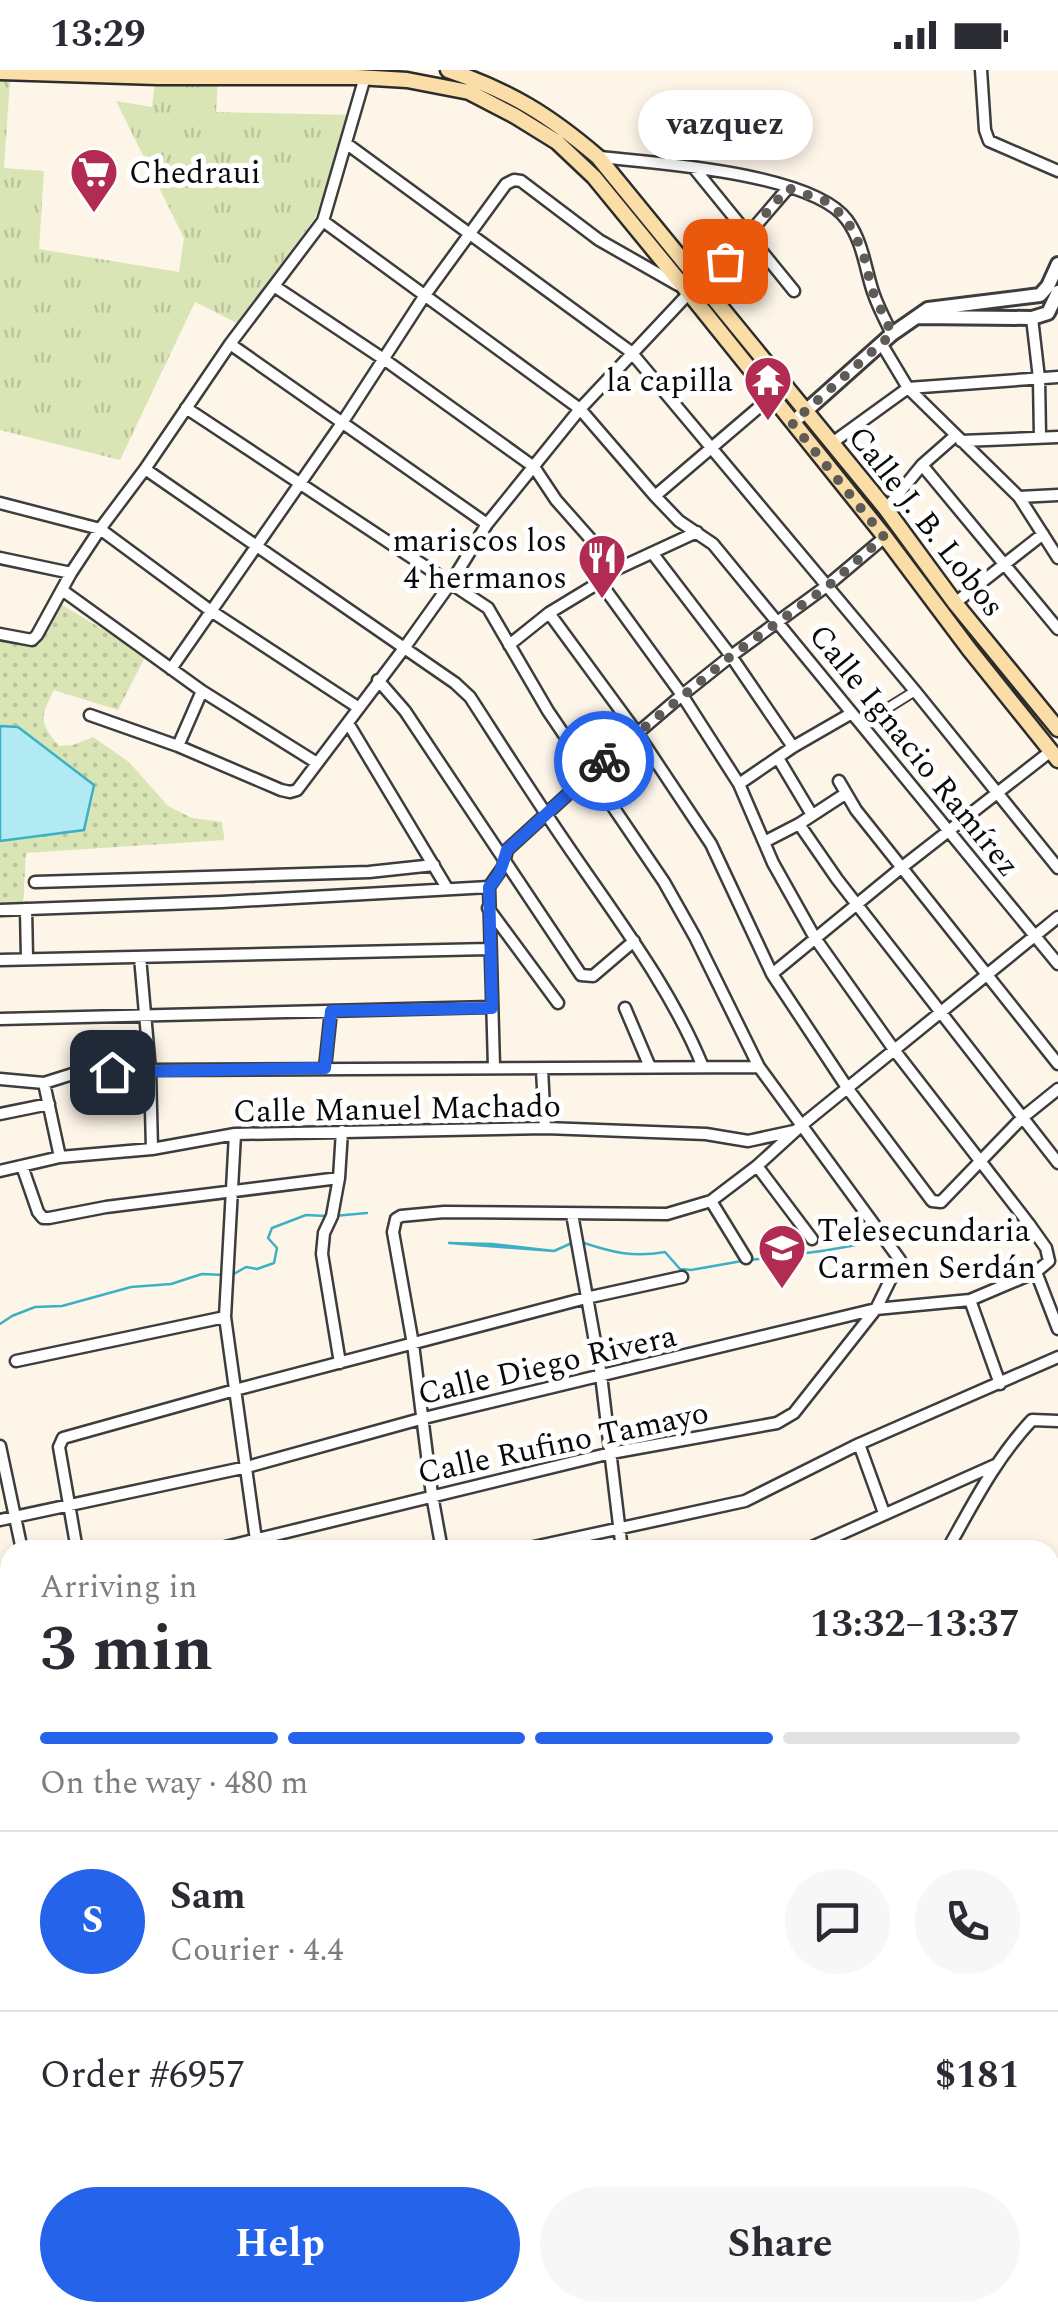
<!DOCTYPE html>
<html lang="en">
<head>
<meta charset="utf-8">
<style>
  body { margin:0; font-family:Spectral,serif; background:#f7f7f7; color:#2b2b33; height:100vh; display:flex; flex-direction:column; font-size:38px; white-space:nowrap }
  * { box-sizing:border-box; margin:0 }
  p { font-size:32px; color:#7c7c81 }
  .icon { flex:none; width:55px; height:55px; fill:none; stroke:currentColor; stroke-width:2; stroke-linecap:round; stroke-linejoin:round }
  .map { position:relative; flex:1; overflow:hidden }
  .details { position:absolute; left:0px; top:1470px; width:1060px; height:782px; display:flex; flex-direction:column; background:#fff; border-radius:30px 30px 0 0; box-shadow:0 5px 15px #0003 }
  .details>* { flex:none }
  .pin { position:absolute; display:grid; place-items:center; width:85px; height:85px; color:#fff; margin:-42px; border-radius:20px; box-shadow:0 5px 15px #0006 }
  .courier { position:absolute; display:grid; place-items:center; width:100px; height:100px; margin:-50px; border:8px solid #2563eb; border-radius:50%; background:#fff; color:#222; box-shadow:0 2px 12px #0007 }
  .bubble { position:absolute; height:70px; border-radius:35px; background:#fff; box-shadow:0 5px 15px #0003; font-size:32px; font-weight:700; line-height:70px; text-align:center }
  .summary em { font-style:normal; font-weight:700 }
  .summary div { display:flex; flex-direction:column-reverse }
  .summary { display:flex; align-items:center; justify-content:space-between; height:170px; padding:0 40px }
  h1 { font-size:65px; font-weight:700; line-height:75px }
  .bar { display:grid; grid-template-columns:repeat(4,1fr); gap:15px 10px; align-content:center; height:120px; padding:0 40px }
  .bar i { height:12px; border-radius:8px; background:#e1e1e2 }
  .bar .on { background:#2563eb }
  .bar p { grid-column:span 4 }
  .line { display:flex; align-items:center; gap:25px; padding:0 40px; border-top:2px solid #e1e1e2 }
  .line div { flex:1 }
  .round { display:grid; place-items:center; flex:none; width:105px; height:105px; border-radius:52px; background:#f7f7f7 }
  .action { display:flex; gap:20px; margin-top:auto; padding:20px 40px }
  .action a { flex:1; height:115px; border-radius:60px; background:#2563eb; color:#fff; font-size:40px; font-weight:700; line-height:115px; text-align:center }
  .action a+a { background:#f7f7f7; color:#2b2b33 }
  .status { display:flex; justify-content:space-between; align-items:center; height:70px; padding:0 50px; background:#fff; direction:ltr }
  .status svg { height:28px; fill:currentColor }
  .map>svg:first-child { display:block }
</style>
</head>
<body>
<div class="status"><b>13:29</b><svg viewBox="0 0 49 12"><path d="M0 12V9h3v3zM5 12V6h3v6zM10 12V3h3v9zM15 12V0h3v12zM26 1h20v11H26zM47 4h2v5h-2z"/></svg></div>
<div class="map">
<svg width="1058" height="2251" viewBox="0 0 1058 2251">
  <defs>
    <pattern id="grass-tufts" width="24" height="20" patternUnits="userSpaceOnUse" patternTransform="scale(2.5)"><rect width="24" height="20" fill="#dae5b6"/><path d="M3 7l-1-3M5 7V3M7 7l1-3M15 17l-1-3M17 17v-4M19 17l1-3" fill="none" stroke="#bac39b"/></pattern>
    <pattern id="park-dots" width="8" height="8" patternUnits="userSpaceOnUse" patternTransform="scale(2.5)"><rect width="8" height="8" fill="#dae5b6"/><path d="M2 2h.1M6 6h.1" fill="none" stroke="#bac39b" stroke-width="1.8" stroke-linecap="round"/></pattern>
  </defs>
  <rect width="100%" height="100%" fill="#fef5e9"/>
  <path fill="url(#grass-tufts)" d="M 0,10 L 10,11 L 4,98 L 44,101 L 39,179 L 179,202 L 184,168 L 116,31 L 152,37 L 155,11 L 218,11 L 216,42 L 352,45 L 315,148 L 237,253 L 195,232 L 120,390 L 0,360 Z
    M 204,2243 L 753,2242 L 753,2243 L 752,2251 L 206,2251 Z"/>
  <path fill="url(#park-dots)" d="M 57,532 L 146,585 L 118,640 L 54,620 C 40,647 39,653 59,676 L 73,675 L 93,667 L 129,692 L 168,736 L 192,748 L 222,752 L 224,770 L 26,783 L 23,834 L 0,834 L 0,561 L 36,570 Z"/>
  <path fill="#b1eaf2" stroke="#3cb0c5" stroke-width="2.5" d="M 0,656 L 18,657 L 94,715 L 84,760 L 0,771 Z"/>
  <g fill="none" stroke-linecap="round" stroke-linejoin="round">
    <path stroke="#3cb0c5" stroke-width="2.5" d="M 18,834 L 258,825
      M 334,1146 L 367,1143
      M 887,1166 C 911,1156 933,1158 958,1158 L 970,1172 C 990,1168 1013,1154 1032,1167
      M 581,1172 C 611,1182 633,1188 665,1182 L 680,1199 L 691,1200 L 742,1191
      M 554,1181 L 492,1174 L 449,1173 L 554,1181 L 574,1172
      M 750,1190 C 793,1184 838,1181 880,1169
      M 232,1205 L 246,1197 L 257,1199 L 274,1193 L 277,1178 L 268,1168 L 272,1158 L 306,1145 L 326,1146
      M 0,1254 L 12,1246 L 35,1237 L 62,1236 L 131,1217 L 171,1214 L 202,1204 L 224,1205
      M 536,2242 L 548,2251
      M 313,2251 L 318,2248 L 350,2242"/>
    <g stroke="#3d3d3d" stroke-width="12">
      <path id="pedestrian" d="M 862,654 L 915,621"/>
    </g>
    <g stroke="#3d3d3d" stroke-width="15">
      <path id="minor" d="M 981,0 L 985,60 L 989,71 L 1058,101
        M 347,74 L 631,282 L 915,621 L 1058,798
        M 599,87 C 656,93 813,103 847,150 C 863,172 865,198 873,222 C 878,237 885,250 892,264
        M 694,98 L 794,221
        M 323,151 L 580,339 L 655,426 L 679,451 L 713,474 L 1058,894
        M 274,216 L 385,290 L 534,397 L 556,430 L 617,499
        M 703,217 L 788,118
        M 1032,248 L 1039,308 L 1040,367
        M 881,273 L 908,318 L 1019,427 L 1058,488
        M 230,274 L 487,454
        M 186,338 L 488,538 L 548,641 L 664,812 L 695,867 L 759,997 L 900,1190 L 876,1239 L 794,1343 L 777,1353 L 611,1383 L 213,1480
        M 961,371 L 1058,367
        M 832,373 L 908,318 L 1058,307
        M 922,395 L 1058,559
        M 145,399 L 455,613 L 470,627 C 505,681 539,735 576,788 C 622,855 672,921 703,997
        M 655,426 L 771,327
        M 1019,427 L 1058,425
        M 0,433 L 100,459 L 211,541 L 359,638
        M 886,439 L 922,395 L 955,366
        M 653,484 L 731,586 L 793,677
        M 0,488 L 71,503
        M 62,520 L 202,621 L 317,693
        M 955,533 L 1043,464
        M 549,543 L 637,663 L 711,774 L 772,904 L 848,1019 L 932,1131 L 941,1132 L 1022,1048 L 1058,1019
        M 0,564 L 32,570 L 37,565 L 71,503 L 100,459 L 145,399 L 230,274 L 323,151 L 365,7
        M 509,575 L 549,543 L 600,512 L 617,499 L 697,462
        M 171,599 L 342,353 L 425,225 L 506,114 L 514,110 L 521,111 L 599,170 L 678,215
        M 378,610 L 405,641 L 581,905 L 593,906 L 634,871
        M 90,645 L 178,676 L 281,720 L 290,722 L 297,720 L 405,577 L 450,514 L 487,454 L 580,339 L 689,223
        M 348,653 L 447,818
        M 178,676 L 202,621
        M 778,688 L 812,745
        M 839,711 L 856,740 L 1058,994
        M 739,714 L 793,677 L 852,643
        M 799,754 L 837,809 L 1058,1093
        M 764,772 L 799,754 L 845,724
        M 35,812 L 369,802 L 434,795
        M 489,817 L 494,997
        M 488,838 L 558,933
        M 26,839 L 27,888
        M 0,840 L 222,832 L 489,817 L 503,797 L 507,780 L 592,702 L 682,625 L 731,586 L 828,515 L 885,467
        M 140,887 L 150,1000 L 152,1079
        M 0,890 L 489,879
        M 772,904 L 901,798 L 1051,681
        M 625,938 L 650,997
        M 0,949 L 491,937
        M 325,998 L 331,941
        M 542,999 L 545,1058
        M 0,1009 L 44,1013 L 79,1002 L 150,1000 L 759,997
        M 44,1013 L 60,1087
        M 0,1044 L 49,1034
        M 235,1064 L 225,1247 L 256,1470
        M 22,1096 L 38,1142 L 43,1148 L 49,1148 L 106,1137 L 339,1108
        M 757,1096 L 812,1169
        M 0,1101 L 60,1087 L 152,1079 L 235,1064 L 545,1058 L 706,1064 L 748,1071 L 794,1061
        M 711,1131 L 746,1188
        M 572,1144 L 601,1305 L 622,1480
        M 1036,1202 L 1058,1259
        M 970,1230 L 1000,1314
        M 16,1291 L 225,1247
        M 340,1293 L 322,1184 L 324,1163 L 332,1146 L 339,1108 L 342,1061
        M 859,1374 L 884,1443
        M 0,1376 L 22,1480
        M 0,1450 L 247,1397 L 424,1348 L 876,1239 L 970,1230 L 1036,1202 L 1049,1191 L 1046,1178 L 1029,1154 L 895,981 L 815,868 L 773,793 L 739,714 L 682,625 L 600,512
        M 77,1480 L 59,1377 L 63,1368 L 235,1320 L 586,1228 L 682,1207
        M 442,1480 L 432,1425 L 413,1274 L 393,1162 L 396,1149 L 401,1146 L 444,1142 L 667,1144 L 711,1131 L 757,1096 L 803,1054 L 1058,847
        M 520,1480 L 745,1431 L 859,1374 L 1058,1287
        M 805,1480 L 995,1395
        M 947,1480 C 973,1434 996,1388 1032,1350 L 1058,1351
        M 0,1673 L 10,1670
        M 0,1693 L 10,1741
        M 0,1883 L 10,1881
        M 0,1969 L 5,1998 L 10,2009
        M 1050,1973 L 1058,1974
        M 0,2020 L 10,2030
        M 1050,2156 L 1058,2155
        M 0,2183 L 3,2176 L 10,2132
        M 3,2198 L 7,2225
        M 108,2242 L 110,2251
        M 165,2242 L 173,2251
        M 792,2242 L 792,2251
        M 807,2242 L 808,2251
        M 1037,2242 L 1037,2251
        M 44,2251 L 90,2242"/>
    </g>
    <g stroke="#3d3d3d" stroke-width="18">
      <path id="tertiary" d="M 917,247 L 1032,248 L 1048,243 L 1058,222
        M 799,347 L 892,264 L 928,239 L 1040,225 L 1048,216 L 1058,194"/>
    </g>
    <g stroke="#2c2c2c" stroke-width="19">
      <path id="secondary" d="M 448,0 C 510,21 549,45 598,87 L 886,439 L 955,533 L 1058,659
        M 0,2 L 157,7 L 357,7 L 407,10 L 469,22 L 515,46 L 557,72 L 594,107 L 689,223 L 885,467 L 969,579 L 1058,690"/>
    </g>
    <use href="#pedestrian" stroke="#fff" stroke-width="8"/>
    <use href="#minor" stroke="#fff" stroke-width="10"/>
    <use href="#tertiary" stroke="#fff" stroke-width="12"/>
    <use href="#secondary" stroke="#fbdda7" stroke-width="14"/>
  </g>
  <g fill="none" stroke-linecap="round" stroke-linejoin="round">
    <path stroke="#5f5c58" stroke-width="10" stroke-dasharray="0 18" d="M 604,691 L 731,586 L 828,516 L 884,467 L 792,353 L 892,264 L 872,220 L 863,182 L 847,150 L 828,132 L 788,118 L 725,191"/>
    <path stroke="#2563eb" stroke-width="12" d="M 112,1002 L 325,998 L 331,941 L 492,938 L 489,817 C 501,805 502,795 507,780 L 604,691"/>
  </g>
  <defs>
    <g id="supermarket-pin" transform="scale(2.5)"><path d="M0 17L-7.5 6A9.5 9.5 0 1 1 7.5 6Z" fill="#b22b53" stroke="#fff"/><path d="M-6-5.5h2.5l.6 2H6L4.5 2H-2.5L-4.4-4H-6ZM-1.5 3.2a1.3 1.3 0 1 0 .1 0ZM3 3.2a1.3 1.3 0 1 0 .1 0Z" fill="#fff"/></g>
    <g id="temple-pin" transform="scale(2.5)"><path d="M0 17L-7.5 6A9.5 9.5 0 1 1 7.5 6Z" fill="#b22b53" stroke="#fff"/><path d="M0-6L5-2H3V0L6.5 2.5H4V6H1.5V3h-3V6H-4V2.5H-6.5L-3 0V-2H-5Z" fill="#fff"/></g>
    <g id="restaurant-pin" transform="scale(2.5)"><path d="M0 17L-7.5 6A9.5 9.5 0 1 1 7.5 6Z" fill="#b22b53" stroke="#fff"/><path d="M-5-6h1v4h1v-4h1v4h1v-4h1v5L-1.5 .5V6h-2V.5L-5-1ZM5-6V6H3V1.5H1.5Q1.5-4 5-6Z" fill="#fff"/></g>
    <g id="school-pin" transform="scale(2.5)"><path d="M0 17L-7.5 6A9.5 9.5 0 1 1 7.5 6Z" fill="#b22b53" stroke="#fff"/><path d="M0-5L7-2L0 1L-7-2ZM-4 1L0 2.5L4 1V4Q0 6-4 4Z" fill="#fff"/></g>
  </defs>
  <g fill-rule="evenodd">
    <use href="#supermarket-pin" x="94" y="102"/>
    <use href="#temple-pin" x="768" y="310"/>
    <use href="#restaurant-pin" x="602" y="488"/>
    <use href="#school-pin" x="782" y="1178"/>
  </g>
  <g text-anchor="middle" stroke-width="10" stroke-linejoin="round" paint-order="stroke">
    <g font-size="32" fill="#0a0a0a" stroke="#fff" text-anchor="start">
      <text x="129" y="113">Chedraui</text>
      <text x="733" y="321" text-anchor="end">la capilla</text>
      <text x="567" y="481" text-anchor="end">mariscos los<tspan x="567" dy="37">4 hermanos</tspan></text>
      <text x="817" y="1171">Telesecundaria<tspan x="817" dy="37">Carmen Serdán</tspan></text>
    </g>
    <g font-size="32" fill="#0a0a0a" stroke="#fff">
      <text transform="translate(927 451) rotate(52)" y="11">Calle J. B. Lobos</text>
      <text transform="translate(915 680) rotate(51)" y="11">Calle Ignacio Ramírez</text>
      <text transform="translate(397 1038) rotate(-1)" y="11">Calle Manuel Machado</text>
      <text transform="translate(547 1294) rotate(-13)" y="11">Calle Diego Rivera</text>
      <text transform="translate(563 1372) rotate(-12)" y="11">Calle Rufino Tamayo</text>
    </g>
  </g>
</svg>
<div class="pin" style="left:725px;top:191px;background:#ea580c"><svg class="icon" aria-label="bag" viewBox="0 0 24 24"><path d="M5 8h14l-1 12H6zM9 8a3 3 0 0 1 6 0"/></svg></div>
<div class="pin" style="left:112px;top:1002px;background:#1f2937"><svg class="icon" aria-label="home" viewBox="0 0 24 24"><path d="M3 11l9-7 9 7M6 9v11h12V9"/></svg></div>
<div class="courier" style="left:604px;top:691px"><svg class="icon" aria-label="bike" viewBox="0 0 24 24"><circle cx="6" cy="16" r="4"/><circle cx="18" cy="16" r="4"/><path d="M6 16l4-8h5l3 8M10 8l3 8H6M13 5h3"/></svg></div>
<div class="bubble" style="left:638px;top:20px;width:175px">vazquez</div>
<section class="details">
<div class="summary"><div><h1>3 min</h1><p>Arriving in</p></div><em>13:32–13:37</em></div>
<div class="bar"><i class="on"></i><i class="on"></i><i class="on"></i><i></i><p>On the way · 480 m</p></div>
<div class="line" style="height:180px"><b class="round" style="background:#2563eb;color:#fff">S</b><div><b>Sam</b><p>Courier · 4.4</p></div><a class="round"><svg class="icon" aria-label="chat" viewBox="0 0 24 24"><path d="M4 5h16v11H9l-5 4z"/></svg></a><a class="round"><svg class="icon" aria-label="phone" viewBox="0 0 24 24"><path d="M5 4h4l2 5-3 2q2 4 5 5l2-3 5 2v4C11 20 4 13 5 4z"/></svg></a></div>
<div class="line" style="height:130px"><div>Order #6957</div><b>$181</b></div>
<div class="action"><a>Help</a><a>Share</a></div>
</section>
</div>
</body>
</html>
